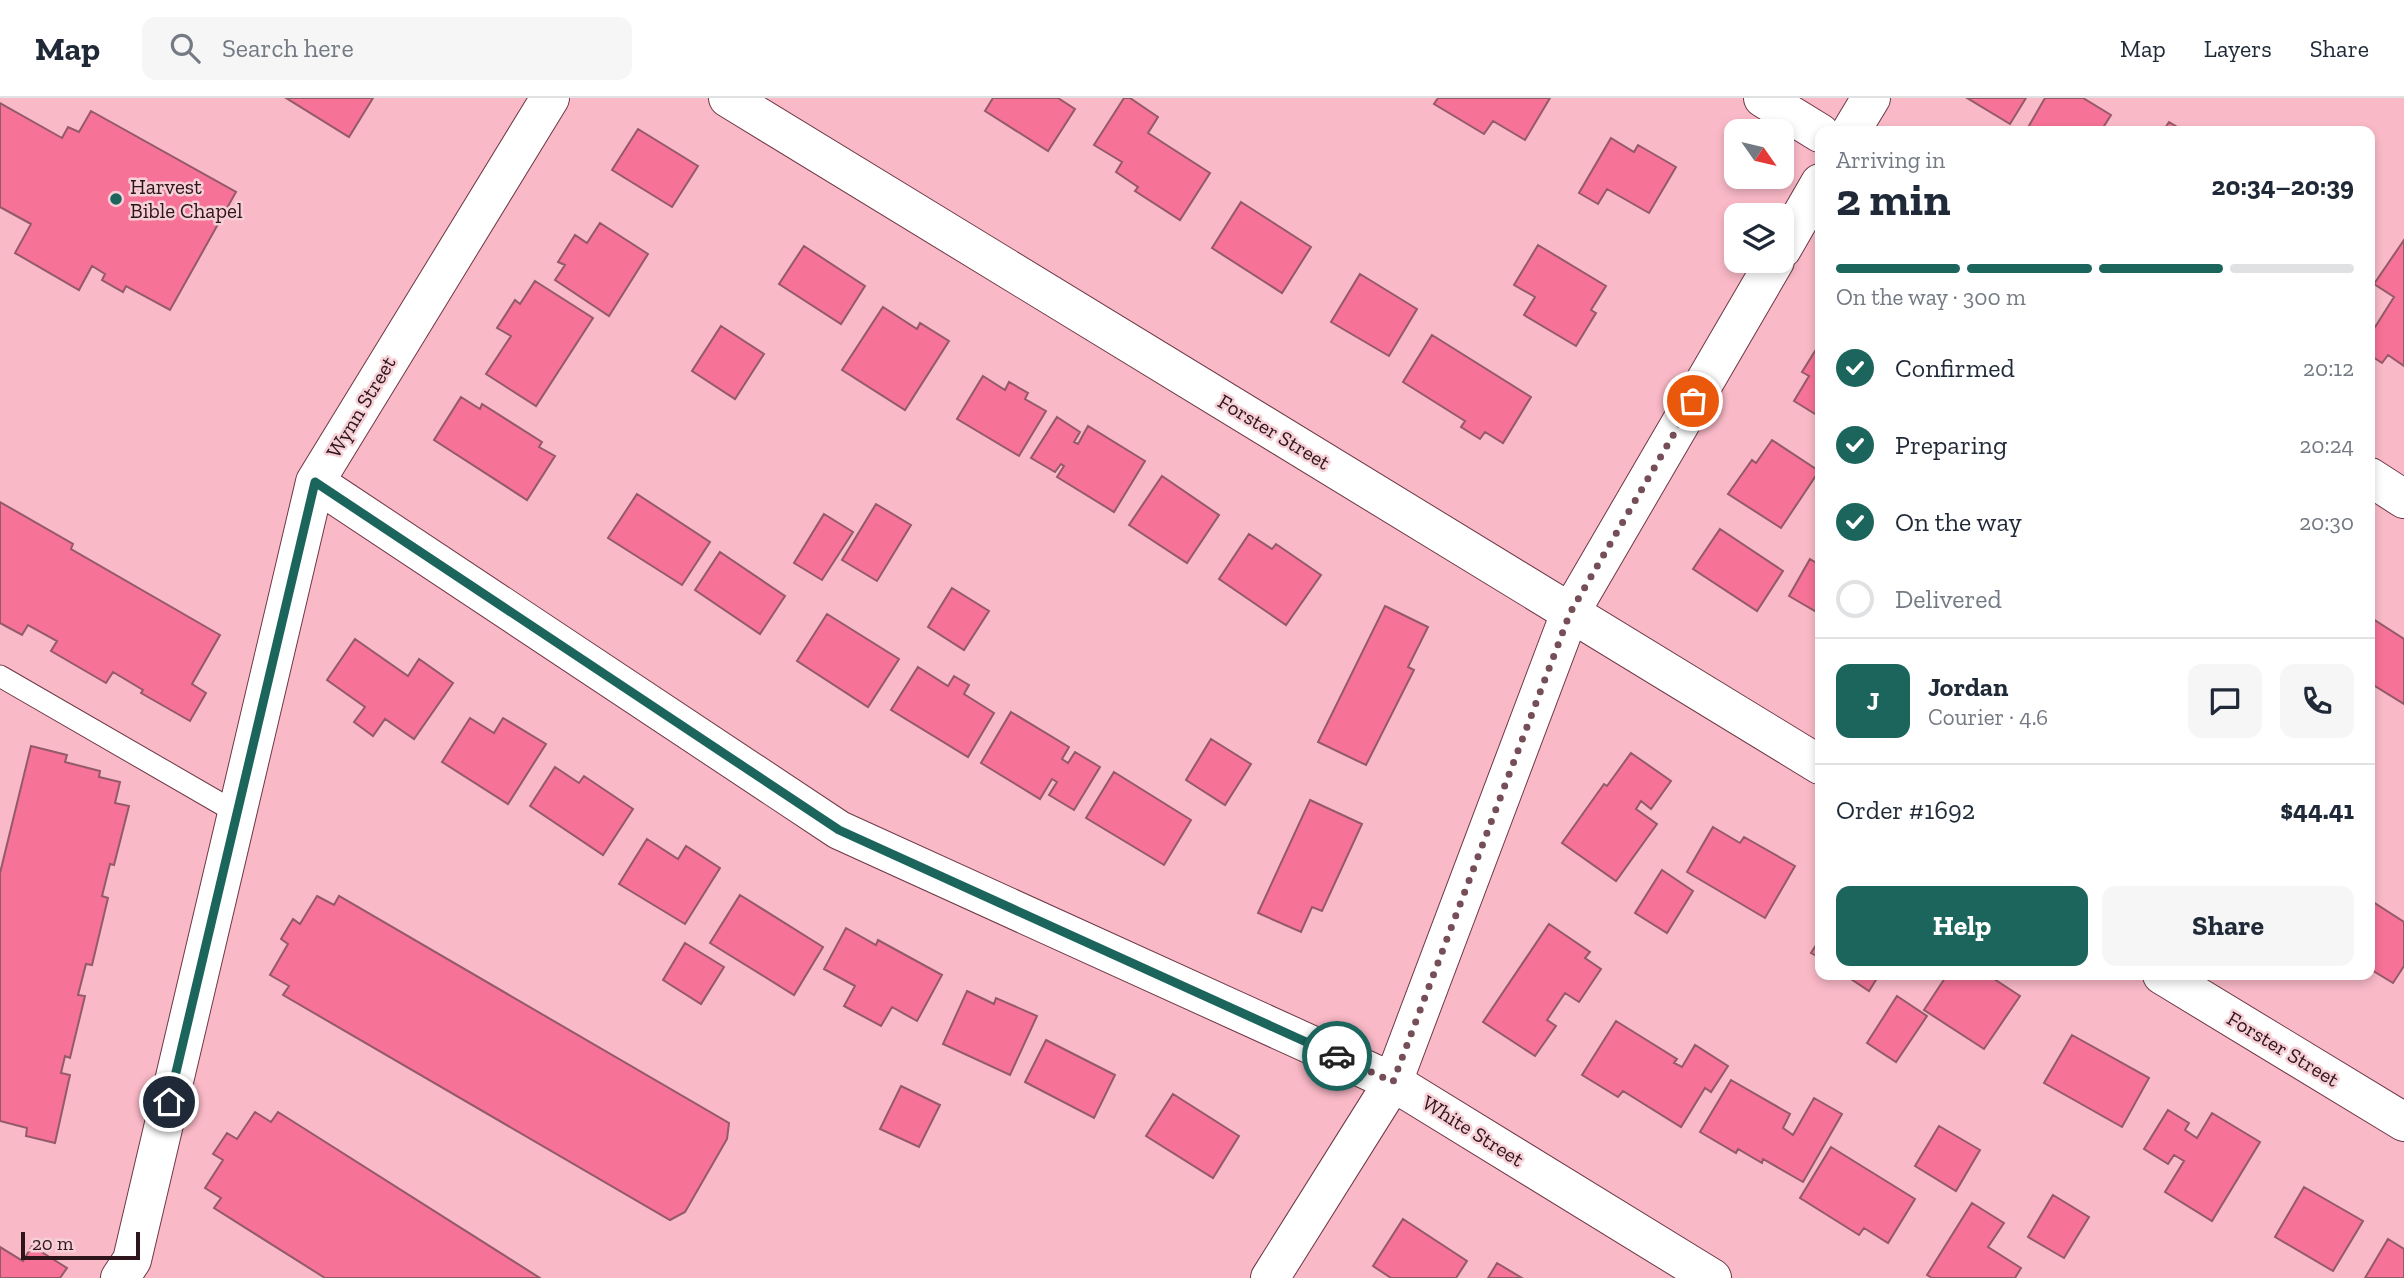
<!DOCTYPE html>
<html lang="en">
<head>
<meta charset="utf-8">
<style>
  body { margin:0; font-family:"Zilla Slab",serif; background:#f6f6f7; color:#1f2937; height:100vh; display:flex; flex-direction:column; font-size:26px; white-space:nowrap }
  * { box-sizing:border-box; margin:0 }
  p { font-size:23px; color:#747a83 }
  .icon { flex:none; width:38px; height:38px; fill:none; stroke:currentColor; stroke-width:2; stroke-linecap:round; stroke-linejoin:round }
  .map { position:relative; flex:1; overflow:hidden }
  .side { position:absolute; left:1815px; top:28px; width:560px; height:854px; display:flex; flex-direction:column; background:#fff; border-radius:14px; box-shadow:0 4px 10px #0003 }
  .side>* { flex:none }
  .needle { width:46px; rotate:124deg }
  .controls { position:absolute; left:1724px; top:21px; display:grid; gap:14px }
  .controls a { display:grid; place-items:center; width:70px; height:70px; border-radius:14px; background:#fff; box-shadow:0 4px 10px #0003; font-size:35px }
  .scale { position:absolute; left:21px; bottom:18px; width:119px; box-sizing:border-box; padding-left:7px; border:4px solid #2d151b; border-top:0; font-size:19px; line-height:24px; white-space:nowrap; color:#2d151b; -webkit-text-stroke:5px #f7cfd7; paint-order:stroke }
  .pin { position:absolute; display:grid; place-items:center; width:60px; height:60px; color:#fff; margin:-30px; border:4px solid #fff; border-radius:50%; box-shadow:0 2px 7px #0007 }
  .courier { position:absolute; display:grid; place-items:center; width:70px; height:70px; margin:-35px; border:5px solid #1b655d; border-radius:50%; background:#fff; color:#222; box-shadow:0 2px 9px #0007 }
  .head em { font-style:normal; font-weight:800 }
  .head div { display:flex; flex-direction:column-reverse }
  .head { display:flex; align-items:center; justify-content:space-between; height:119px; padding:0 21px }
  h1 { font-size:46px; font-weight:800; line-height:52px }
  .bar { display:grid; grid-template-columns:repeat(4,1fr); gap:10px 7px; align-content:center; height:84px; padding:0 21px }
  .bar i { height:9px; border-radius:5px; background:#e0e1e3 }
  .bar .current { background:#1b655d }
  .bar p { grid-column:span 4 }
  .line { display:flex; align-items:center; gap:18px; padding:0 21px; border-top:2px solid #e0e1e3 }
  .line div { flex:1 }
  .round { display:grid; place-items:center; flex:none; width:74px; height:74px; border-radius:14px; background:#f6f6f7 }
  ol { padding:0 21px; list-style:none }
  li { display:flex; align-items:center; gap:21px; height:77px }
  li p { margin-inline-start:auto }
  li .icon { padding:7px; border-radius:50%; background:#1b655d; color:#fff; stroke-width:4 }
  li:last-child { color:#747a83 }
  li i { width:38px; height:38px; border:4px solid #e0e1e3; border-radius:50% }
  .button { display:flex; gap:14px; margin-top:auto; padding:14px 21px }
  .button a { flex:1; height:80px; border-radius:14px; background:#1b655d; color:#fff; font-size:28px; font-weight:800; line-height:80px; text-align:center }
  .button a+a { background:#f6f6f7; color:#1f2937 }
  header { display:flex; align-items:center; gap:42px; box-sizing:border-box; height:98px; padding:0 35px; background:#fff; border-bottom:2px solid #e0e1e3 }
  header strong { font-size:33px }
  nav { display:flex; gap:38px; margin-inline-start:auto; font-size:24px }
  .search { width:490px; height:63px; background:#f6f6f7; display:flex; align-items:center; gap:18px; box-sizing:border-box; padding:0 24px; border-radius:14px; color:#747a83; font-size:26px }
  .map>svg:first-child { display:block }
</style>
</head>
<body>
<header>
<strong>Map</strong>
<div class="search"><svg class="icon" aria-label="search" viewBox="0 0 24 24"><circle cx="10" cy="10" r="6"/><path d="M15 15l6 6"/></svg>Search here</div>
<nav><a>Map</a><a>Layers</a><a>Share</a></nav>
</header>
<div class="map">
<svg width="2404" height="1180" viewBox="0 0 2404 1180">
  <rect width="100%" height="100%" fill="#fab9c7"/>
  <path fill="#f67297" stroke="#935a68" stroke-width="2" d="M 286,0 L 373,0 L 349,39 Z
    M 993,0 L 1058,0 L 1075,11 L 1048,53 L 985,13 Z
    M 1124,0 L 1130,0 L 1158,19 L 1148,35 L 1210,75 L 1180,122 L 1135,93 L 1138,89 L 1116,74 L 1122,64 L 1094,47 Z
    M 1438,0 L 1550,0 L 1525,42 L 1493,23 L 1484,36 L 1434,6 Z
    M 1967,0 L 2026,0 L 2010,26 Z
    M 2045,0 L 2083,0 L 2111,17 L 2101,33 L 2026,33 Z
    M 0,5 L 62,40 L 68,29 L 79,34 L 91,13 L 236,94 L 170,212 L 126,188 L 123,194 L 102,182 L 105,176 L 92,168 L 79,192 L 15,155 L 31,126 L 0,109 Z
    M 2169,24 L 2184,33 L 2163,33 Z
    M 638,31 L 698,68 L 672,109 L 612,72 Z
    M 1611,40 L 1634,54 L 1638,47 L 1676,69 L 1649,115 L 1607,91 L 1598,106 L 1579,95 Z
    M 1241,104 L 1311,149 L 1282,195 L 1212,150 Z
    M 600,125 L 648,156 L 609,218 L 555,182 L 565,167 L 558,164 L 575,137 L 587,145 Z
    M 2404,142 L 2404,268 L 2388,257 L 2382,265 L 2370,257 L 2370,237 L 2394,199 L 2374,186 Z
    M 1538,147 L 1606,188 L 1591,212 L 1596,215 L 1576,248 L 1524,217 L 1535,199 L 1514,187 Z
    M 804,148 L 865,188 L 841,226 L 779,186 Z
    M 1360,176 L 1417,211 L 1389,258 L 1331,224 Z
    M 535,183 L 593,220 L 536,308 L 486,276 L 511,238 L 497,230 L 515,202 L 520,206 Z
    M 883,209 L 917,231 L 920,225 L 949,243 L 905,312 L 842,272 Z
    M 721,228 L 764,256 L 735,301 L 692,273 Z
    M 1432,237 L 1531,299 L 1503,345 L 1485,334 L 1480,341 L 1461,329 L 1465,323 L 1403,284 Z
    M 1820,245 L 1820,319 L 1794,303 L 1809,278 L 1802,274 Z
    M 983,278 L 1005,292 L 1009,284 L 1028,295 L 1025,301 L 1046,313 L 1019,358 L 957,321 Z
    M 461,299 L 480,311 L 482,306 L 542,344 L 539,349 L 555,358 L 527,402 L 434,342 Z
    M 1057,319 L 1080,334 L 1074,344 L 1078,346 L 1088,328 L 1145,363 L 1114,414 L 1057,379 L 1064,368 L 1061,366 L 1055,374 L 1031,360 Z
    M 1772,342 L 1819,373 L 1781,430 L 1728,396 L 1752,362 L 1756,365 Z
    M 1162,378 L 1219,417 L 1187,465 L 1129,427 Z
    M 637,396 L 710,444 L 682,487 L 608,440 Z
    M 0,404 L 73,446 L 71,451 L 220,537 L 192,586 L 206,595 L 190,623 L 141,595 L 143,592 L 113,574 L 106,585 L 51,553 L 57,543 L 28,527 L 22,537 L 0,525 Z
    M 876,406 L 911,427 L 877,483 L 842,462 Z
    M 824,416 L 853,434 L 822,482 L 794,465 Z
    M 1720,431 L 1783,473 L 1757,513 L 1693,471 Z
    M 1249,436 L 1272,451 L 1276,446 L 1321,477 L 1286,527 L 1219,481 Z
    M 720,454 L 785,498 L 760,536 L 695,492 Z
    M 1810,461 L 1820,467 L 1820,516 L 1789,498 Z
    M 952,490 L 989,513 L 964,552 L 928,529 Z
    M 1385,508 L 1428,529 L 1408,569 L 1414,572 L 1366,667 L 1318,644 Z
    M 827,516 L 899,561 L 868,609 L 797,563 Z
    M 2370,519 L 2404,541 L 2404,606 L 2370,585 Z
    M 355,541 L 408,578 L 419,561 L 453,585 L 414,641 L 385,621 L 373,638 L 354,624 L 365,609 L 327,582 Z
    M 918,569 L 948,588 L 954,578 L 969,587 L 964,596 L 994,615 L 968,659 L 891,612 Z
    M 1011,614 L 1069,649 L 1062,661 L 1068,665 L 1075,654 L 1100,669 L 1074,712 L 1049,697 L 1057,684 L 1052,681 L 1040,701 L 981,665 Z
    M 470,620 L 494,635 L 503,620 L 546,646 L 508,706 L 442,664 Z
    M 1211,641 L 1251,666 L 1225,707 L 1186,682 Z
    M 31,648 L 67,657 L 65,664 L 100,673 L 99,679 L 120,684 L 115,705 L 129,708 L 114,767 L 110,766 L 102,798 L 108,800 L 92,867 L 86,866 L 78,897 L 85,898 L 70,960 L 65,958 L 61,975 L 70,977 L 55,1045 L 26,1038 L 27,1030 L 0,1023 L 0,775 Z
    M 1631,655 L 1671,683 L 1651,711 L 1641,703 L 1636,711 L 1657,726 L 1616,783 L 1562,745 L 1604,686 L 1607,688 Z
    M 555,669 L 579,685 L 584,678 L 633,711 L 603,757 L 530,708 Z
    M 1114,674 L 1191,722 L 1164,767 L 1086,720 Z
    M 1310,702 L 1362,726 L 1322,813 L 1312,809 L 1301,834 L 1258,815 Z
    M 1713,729 L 1740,745 L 1744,739 L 1795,768 L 1765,820 L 1687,774 Z
    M 647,741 L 678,761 L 686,748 L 720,770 L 685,826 L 619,786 Z
    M 1662,772 L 1693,793 L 1667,835 L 1635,815 Z
    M 740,797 L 823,849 L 794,897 L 710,845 Z
    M 317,798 L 334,807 L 339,798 L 729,1025 L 727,1041 L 685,1114 L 670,1122 L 283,897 L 289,888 L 270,877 L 288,846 L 281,841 L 293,821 L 300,826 Z
    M 2370,802 L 2404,824 L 2404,868 L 2393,885 L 2370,871 Z
    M 1549,826 L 1590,854 L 1585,860 L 1601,871 L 1579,904 L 1565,895 L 1547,922 L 1556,928 L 1535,958 L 1483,924 Z
    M 846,830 L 876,847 L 878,842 L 942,877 L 917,923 L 892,909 L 881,928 L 844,908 L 855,888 L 824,871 Z
    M 1820,841 L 1820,860 L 1811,855 Z
    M 685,845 L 724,869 L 701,906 L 663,882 Z
    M 1845,877 L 1879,877 L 1869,893 Z
    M 1947,877 L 1976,878 L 1988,877 L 2020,898 L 1984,951 L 1924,912 Z
    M 967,893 L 994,906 L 996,900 L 1037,918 L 1010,977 L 943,946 Z
    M 1897,898 L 1927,918 L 1896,964 L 1867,945 Z
    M 1616,923 L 1677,961 L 1674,965 L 1682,969 L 1695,947 L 1728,968 L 1711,994 L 1705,990 L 1681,1029 L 1623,993 L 1618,999 L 1582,977 Z
    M 2072,937 L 2149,980 L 2122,1029 L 2044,985 Z
    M 1046,942 L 1115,977 L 1094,1020 L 1025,984 Z
    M 1731,982 L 1790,1016 L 1783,1030 L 1793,1037 L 1814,1000 L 1842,1016 L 1803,1084 L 1763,1061 L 1762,1065 L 1738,1051 L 1736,1055 L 1700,1034 Z
    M 901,988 L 940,1007 L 919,1049 L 880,1031 Z
    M 1173,996 L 1239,1038 L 1213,1080 L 1146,1038 Z
    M 2168,1012 L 2189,1025 L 2185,1032 L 2197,1040 L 2212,1015 L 2260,1044 L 2212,1123 L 2165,1094 L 2184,1063 L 2174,1057 L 2168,1066 L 2144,1051 Z
    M 255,1014 L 271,1024 L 278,1014 L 540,1180 L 325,1180 L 214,1110 L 221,1100 L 205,1090 L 223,1062 L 213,1056 L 227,1035 L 237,1041 Z
    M 1939,1028 L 1980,1052 L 1956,1093 L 1915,1068 Z
    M 1831,1049 L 1915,1101 L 1888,1145 L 1864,1130 L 1859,1137 L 1800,1100 Z
    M 2304,1089 L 2363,1123 L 2333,1173 L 2275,1139 Z
    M 2053,1097 L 2089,1119 L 2064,1160 L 2028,1139 Z
    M 1972,1105 L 2004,1125 L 1988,1149 L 2021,1170 L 2015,1180 L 1932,1180 L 1927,1177 Z
    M 1403,1121 L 1467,1163 L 1456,1180 L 1391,1180 L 1373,1168 Z
    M 2388,1141 L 2404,1151 L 2404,1180 L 2365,1180 Z
    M 32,1148 L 67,1170 L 60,1180 L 0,1180 L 0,1149 L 23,1163 Z
    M 1497,1165 L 1522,1180 L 1488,1180 Z"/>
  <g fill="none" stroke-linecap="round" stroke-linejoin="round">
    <g stroke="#6d3846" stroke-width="23">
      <path id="service" d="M 0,578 L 237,715"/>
    </g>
    <g stroke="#6d3846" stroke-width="40">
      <path id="minor" d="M 728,0 L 1820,667
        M 1763,0 L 1820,35
        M 1851,33 L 1871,0
        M 1782,151 L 1820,85
        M 2370,379 L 2404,401
        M 315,384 L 839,732 L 1393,984 L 1712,1180
        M 2162,877 L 2404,1024
        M 120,1180 L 132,1162 L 315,384 L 550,0
        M 1270,1180 L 1393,984 L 1570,515 L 1775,163"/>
    </g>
    <use href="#service" stroke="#fff" stroke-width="21"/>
    <use href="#minor" stroke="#fff" stroke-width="38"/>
  </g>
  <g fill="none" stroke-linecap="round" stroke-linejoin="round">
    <path stroke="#754e57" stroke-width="7" stroke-dasharray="0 12.6" d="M 1337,958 L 1393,984 L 1570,515 L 1693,303"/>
    <path stroke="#1b655d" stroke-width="9" d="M 169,1004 L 315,384 L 839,732 L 1337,958"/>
  </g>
  <circle fill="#1b655d" stroke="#f7cfd7" stroke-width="2.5" cx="116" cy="101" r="7"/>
  <g text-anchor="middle" stroke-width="5" stroke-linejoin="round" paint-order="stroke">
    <g font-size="21" fill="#2d151b" stroke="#f7cfd7" text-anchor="start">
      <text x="130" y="96">Harvest<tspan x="130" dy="24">Bible Chapel</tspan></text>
    </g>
    <g font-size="21" fill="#2d151b" stroke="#f7cfd7">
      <text transform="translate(361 309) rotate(-59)" y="7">Wynn Street</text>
      <text transform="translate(1274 334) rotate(31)" y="7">Forster Street</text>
      <text transform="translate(2283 951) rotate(31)" y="7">Forster Street</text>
      <text transform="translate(1473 1033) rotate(32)" y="7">White Street</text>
    </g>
  </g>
</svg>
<div class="controls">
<a><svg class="needle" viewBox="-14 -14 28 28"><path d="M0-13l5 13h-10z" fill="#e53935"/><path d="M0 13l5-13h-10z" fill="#747a83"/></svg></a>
<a><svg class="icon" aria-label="layers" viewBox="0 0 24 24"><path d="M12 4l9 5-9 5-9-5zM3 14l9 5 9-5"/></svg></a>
</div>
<div class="scale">20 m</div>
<div class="pin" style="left:1693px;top:303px;background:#ea580c"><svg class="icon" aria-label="bag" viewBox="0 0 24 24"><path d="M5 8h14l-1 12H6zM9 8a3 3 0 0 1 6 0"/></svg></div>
<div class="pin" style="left:169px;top:1004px;background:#1f2937"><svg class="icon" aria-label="home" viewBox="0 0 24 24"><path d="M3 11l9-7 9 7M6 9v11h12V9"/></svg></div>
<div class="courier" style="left:1337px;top:958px"><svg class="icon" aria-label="car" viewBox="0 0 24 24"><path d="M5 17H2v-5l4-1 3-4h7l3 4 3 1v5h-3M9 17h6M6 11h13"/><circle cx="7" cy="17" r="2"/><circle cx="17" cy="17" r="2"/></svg></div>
<section class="side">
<div class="head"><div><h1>2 min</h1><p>Arriving in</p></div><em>20:34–20:39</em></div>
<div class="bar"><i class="current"></i><i class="current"></i><i class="current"></i><i></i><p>On the way · 300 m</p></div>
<ol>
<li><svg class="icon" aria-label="check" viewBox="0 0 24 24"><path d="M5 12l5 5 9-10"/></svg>Confirmed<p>20:12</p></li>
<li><svg class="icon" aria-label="check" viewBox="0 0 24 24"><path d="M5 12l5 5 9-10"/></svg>Preparing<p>20:24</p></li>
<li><svg class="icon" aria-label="check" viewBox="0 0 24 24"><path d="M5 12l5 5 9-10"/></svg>On the way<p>20:30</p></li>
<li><i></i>Delivered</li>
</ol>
<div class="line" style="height:126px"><b class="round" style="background:#1b655d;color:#fff">J</b><div><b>Jordan</b><p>Courier · 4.6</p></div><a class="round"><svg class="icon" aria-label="chat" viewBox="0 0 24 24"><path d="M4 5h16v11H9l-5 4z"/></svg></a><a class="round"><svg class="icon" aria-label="phone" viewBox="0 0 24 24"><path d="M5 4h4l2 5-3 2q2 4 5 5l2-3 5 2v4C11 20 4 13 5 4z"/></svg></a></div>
<div class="line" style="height:91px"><div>Order #1692</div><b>$44.41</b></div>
<div class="button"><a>Help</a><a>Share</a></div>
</section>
</div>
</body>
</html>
